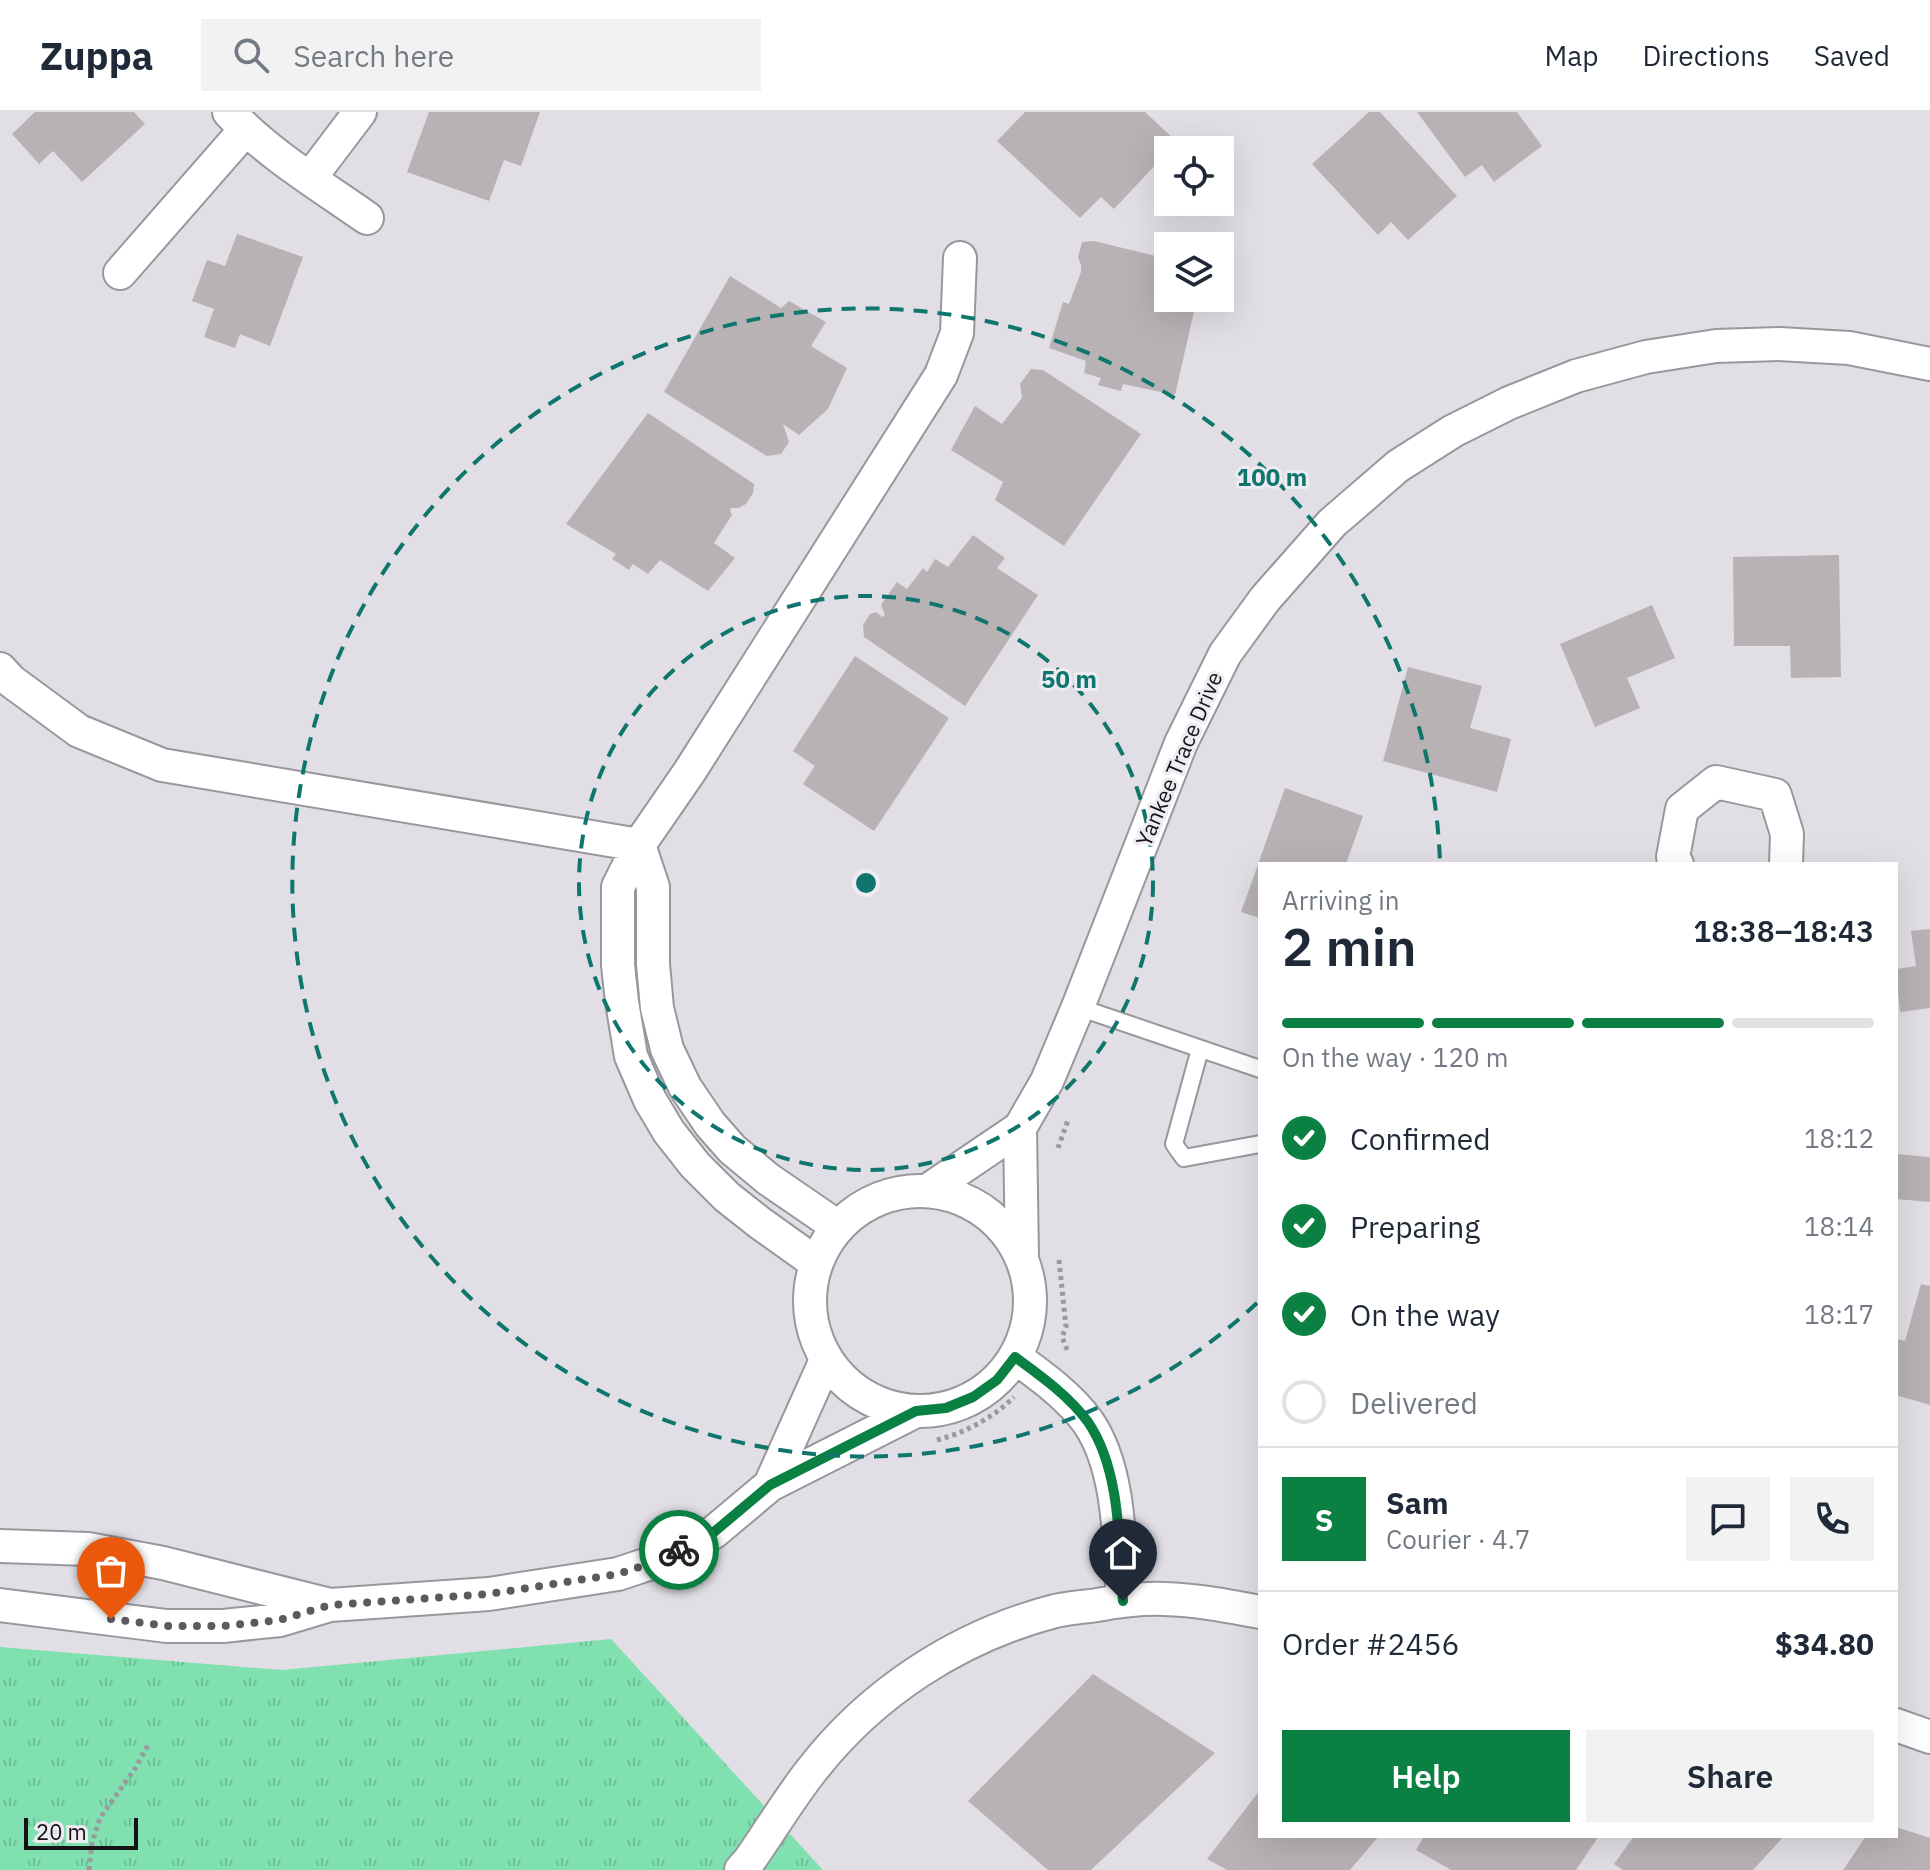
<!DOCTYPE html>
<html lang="en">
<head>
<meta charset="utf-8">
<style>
  body { margin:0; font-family:"IBM Plex Sans",sans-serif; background:#f2f2f3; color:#1f2937; height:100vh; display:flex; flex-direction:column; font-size:30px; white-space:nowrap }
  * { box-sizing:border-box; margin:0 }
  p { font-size:26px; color:#747a83 }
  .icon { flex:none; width:44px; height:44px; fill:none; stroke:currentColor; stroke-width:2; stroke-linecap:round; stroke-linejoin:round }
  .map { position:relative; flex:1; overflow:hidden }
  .drawer { position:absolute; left:1258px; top:750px; width:640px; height:976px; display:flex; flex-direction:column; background:#fff; border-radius:0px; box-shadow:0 8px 32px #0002 }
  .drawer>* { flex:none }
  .controls { position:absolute; left:1154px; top:24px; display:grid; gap:16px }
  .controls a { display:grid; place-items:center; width:80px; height:80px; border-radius:0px; background:#fff; box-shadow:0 8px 32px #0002; font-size:40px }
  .scale { position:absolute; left:24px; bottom:20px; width:114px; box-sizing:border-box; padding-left:8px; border:4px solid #141315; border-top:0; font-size:22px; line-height:28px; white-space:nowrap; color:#141315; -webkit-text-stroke:6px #eeecf2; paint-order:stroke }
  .pin { position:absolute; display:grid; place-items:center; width:68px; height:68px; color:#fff; margin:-82px -34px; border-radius:50% 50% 50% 0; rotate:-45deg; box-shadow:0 0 8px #0007 }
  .pin .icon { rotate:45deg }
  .courier { position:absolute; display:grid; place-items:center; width:80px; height:80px; margin:-40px; border:6px solid #0b8043; border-radius:50%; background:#fff; color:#222; box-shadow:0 2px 10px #0007 }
  .summary em { font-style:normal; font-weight:600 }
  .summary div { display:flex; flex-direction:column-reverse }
  .summary { display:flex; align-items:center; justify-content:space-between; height:136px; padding:0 24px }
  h1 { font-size:52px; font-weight:600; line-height:60px }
  .bar { display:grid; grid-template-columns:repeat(4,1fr); gap:12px 8px; align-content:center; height:96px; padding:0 24px }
  .bar i { height:10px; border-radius:6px; background:#e0e1e3 }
  .bar .selected { background:#0b8043 }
  .bar p { grid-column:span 4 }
  .line { display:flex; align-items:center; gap:20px; padding:0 24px; border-top:2px solid #e0e1e3 }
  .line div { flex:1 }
  .round { display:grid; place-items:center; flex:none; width:84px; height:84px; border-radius:0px; background:#f2f2f3 }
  ol { padding:0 24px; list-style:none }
  li { display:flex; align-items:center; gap:24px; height:88px }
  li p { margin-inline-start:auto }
  li .icon { padding:8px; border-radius:50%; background:#0b8043; color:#fff; stroke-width:4 }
  li:last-child { color:#747a83 }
  li i { width:44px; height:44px; border:4px solid #e0e1e3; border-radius:50% }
  .button { display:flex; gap:16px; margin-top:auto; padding:16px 24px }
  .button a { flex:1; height:92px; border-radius:0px; background:#0b8043; color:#fff; font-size:32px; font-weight:600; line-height:92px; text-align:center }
  .button a+a { background:#f2f2f3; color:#1f2937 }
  header { display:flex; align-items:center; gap:48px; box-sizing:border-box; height:112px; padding:0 40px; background:#fff; border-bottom:2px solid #e0e1e3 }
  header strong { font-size:38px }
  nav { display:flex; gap:44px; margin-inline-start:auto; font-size:28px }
  .search { width:560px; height:72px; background:#f2f2f3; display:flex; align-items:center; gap:20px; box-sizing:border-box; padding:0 28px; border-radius:0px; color:#747a83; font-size:30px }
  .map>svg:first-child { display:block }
</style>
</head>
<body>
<header>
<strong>Zuppa</strong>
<div class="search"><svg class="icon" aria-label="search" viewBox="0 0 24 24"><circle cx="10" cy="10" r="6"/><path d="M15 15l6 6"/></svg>Search here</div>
<nav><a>Map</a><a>Directions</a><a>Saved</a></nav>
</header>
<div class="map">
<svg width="1930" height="1758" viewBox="0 0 1930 1758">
  <defs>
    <pattern id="grass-tufts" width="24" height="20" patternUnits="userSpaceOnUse" patternTransform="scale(2)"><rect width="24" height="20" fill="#80e0b0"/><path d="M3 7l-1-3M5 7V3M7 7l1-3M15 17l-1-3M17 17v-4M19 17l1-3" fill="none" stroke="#6ebf96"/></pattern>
  </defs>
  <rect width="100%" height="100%" fill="#e1dfe5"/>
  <path fill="url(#grass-tufts)" d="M 611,1527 L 823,1758 L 0,1758 L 0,1535 L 282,1558 Z"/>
  <path fill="#b8b2b5" d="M 35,0 L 134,0 L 145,12 L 82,70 L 53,39 L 39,52 L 12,22 Z
    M 429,0 L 540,0 L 521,54 L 504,48 L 489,89 L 407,60 Z
    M 1025,0 L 1145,0 L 1177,30 L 1114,97 L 1101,85 L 1080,106 L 997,29 Z
    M 1369,0 L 1380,0 L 1457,84 L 1408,128 L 1391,110 L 1378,123 L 1312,52 Z
    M 1417,0 L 1517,0 L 1542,34 L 1494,70 L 1482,53 L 1465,65 Z
    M 237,122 L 303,145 L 270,234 L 240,222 L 235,236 L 204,225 L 214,197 L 192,189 L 207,148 L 225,154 Z
    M 1094,129 L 1168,147 L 1168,186 L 1197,186 L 1175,283 L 1123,272 L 1121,279 L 1098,273 L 1101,266 L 1084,261 L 1086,249 L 1049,236 L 1063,190 L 1069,192 L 1081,160 L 1081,153 L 1078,145 L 1082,130 Z
    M 730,164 L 781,196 L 789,189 L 826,210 L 811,234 L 847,256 L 828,297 L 799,323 L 783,312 L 789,330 L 781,342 L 767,344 L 664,280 Z
    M 1031,257 L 1043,258 L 1141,322 L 1064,434 L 995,388 L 1003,370 L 951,338 L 975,294 L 1002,312 L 1022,286 L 1020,272 Z
    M 648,301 L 754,372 L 753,381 L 746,392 L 738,396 L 731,396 L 730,399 L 732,403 L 714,431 L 735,446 L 708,479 L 660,448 L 648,462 L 633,452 L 629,458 L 612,447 L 616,442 L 566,412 Z
    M 973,423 L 1005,446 L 997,456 L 1038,483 L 965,594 L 864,525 L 863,513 L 870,502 L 876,500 L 882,505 L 885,503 L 881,493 L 897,470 L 907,477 L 923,456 L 927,460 L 935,447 L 948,455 Z
    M 1839,443 L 1841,565 L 1791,566 L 1790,534 L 1734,534 L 1733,445 Z
    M 1652,493 L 1675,546 L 1627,566 L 1640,596 L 1595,615 L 1560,532 Z
    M 855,544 L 949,606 L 874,719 L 803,672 L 815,654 L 793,639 Z
    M 1408,555 L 1482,574 L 1470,616 L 1511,627 L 1497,680 L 1383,649 Z
    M 1285,676 L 1363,704 L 1346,752 L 1260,752 L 1260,806 L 1241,800 Z
    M 1930,817 L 1930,896 L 1900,900 L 1896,857 L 1916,854 L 1911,819 Z
    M 1896,1042 L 1930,1045 L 1930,1090 L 1896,1087 Z
    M 1921,1172 L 1930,1174 L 1930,1293 L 1896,1283 L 1896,1227 L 1905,1229 Z
    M 1093,1562 L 1215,1641 L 1091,1758 L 1048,1758 L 968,1689 Z
    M 1260,1678 L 1260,1724 L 1379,1724 L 1350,1758 L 1227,1758 L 1207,1747 Z
    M 1896,1715 L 1930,1726 L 1930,1758 L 1843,1758 L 1866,1724 L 1896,1724 Z
    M 1424,1724 L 1599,1724 L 1576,1758 L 1451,1758 L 1416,1738 Z
    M 1634,1724 L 1784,1724 L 1753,1758 L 1623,1758 L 1614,1752 Z"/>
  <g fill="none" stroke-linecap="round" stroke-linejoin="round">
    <g stroke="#99979d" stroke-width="20">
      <path id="service" d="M 1078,895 L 1260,957
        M 1200,937 L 1174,1032 L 1184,1046 L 1260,1032"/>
    </g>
    <g stroke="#99979d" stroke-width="36">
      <path id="minor" d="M 229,0 C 268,42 320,73 367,106
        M 310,66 L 360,0
        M 120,161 L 245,18
        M 0,557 L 11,569 L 79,619 L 162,653 L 639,733 L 690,659 L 941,263 L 957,221 L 960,146
        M 1677,752 L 1673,745 L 1682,697 L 1716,670 L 1775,683 L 1787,722 L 1786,752
        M 1020,1016 L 1022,1146
        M 927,1079 L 1020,1016 L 1047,969 L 1078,895 L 1181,631 L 1225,542 L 1265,487 L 1332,411 L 1398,354 L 1453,319 L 1509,291 L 1576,264 L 1646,245 L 1716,234 L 1779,232 L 1849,236 L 1930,252
        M810 1189a110 110 0 1 1 220 0a110 110 0 1 1-220 0Z
        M 816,1151 L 760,1111 L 727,1085 L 695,1053 L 669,1020 L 650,988 L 631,944 L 622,890 L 618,853 L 618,775 L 639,733 L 653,775 L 653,852 L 657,896 L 667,937 L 685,975 L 710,1012 L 732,1037 L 768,1067 L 838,1115
        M 1015,1245 C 1041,1264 1069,1284 1088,1310 C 1121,1358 1119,1433 1123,1489
        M 770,1373 L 826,1248
        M 0,1434 L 88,1437 L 163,1451 L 330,1493
        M 0,1493 L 167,1514 L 223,1514 L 280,1508 L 330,1493 L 489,1482 L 618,1462 L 663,1447 L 714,1420 L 770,1373 L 916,1299
        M 1896,1613 L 1930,1625
        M 741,1758 L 749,1749 C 770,1719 789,1687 811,1659 C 872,1580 959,1524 1055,1499 C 1069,1496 1084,1495 1097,1493 C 1119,1489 1142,1486 1164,1487 C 1197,1488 1228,1494 1260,1500"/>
    </g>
    <path stroke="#9a999d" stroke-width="5" stroke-dasharray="4 4" stroke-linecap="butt" d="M 1058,1036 L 1068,1008
      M 1059,1148 L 1066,1215 L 1062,1225 L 1068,1240
      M 937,1328 C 965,1321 994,1305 1014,1285
      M 89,1758 L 92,1731 L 100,1706 L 136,1655 L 149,1631"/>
    <use href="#service" stroke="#fff" stroke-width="16"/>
    <use href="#minor" stroke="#fff" stroke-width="32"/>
  </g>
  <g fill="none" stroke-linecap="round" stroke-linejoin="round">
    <path stroke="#5c5a5e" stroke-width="8" stroke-dasharray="0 14.4" d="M 111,1507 L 167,1514 L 223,1514 L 280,1508 L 330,1493 L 489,1482 L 618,1462 L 663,1447 L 679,1438"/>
    <path stroke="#0b8043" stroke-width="10" d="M 679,1438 L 714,1420 L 770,1373 L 916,1299 L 946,1296 L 973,1285 L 997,1268 L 1015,1245 C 1041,1264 1069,1284 1088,1310 C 1121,1358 1119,1433 1123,1489"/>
  </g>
  <g fill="none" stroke="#0f766e" stroke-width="4" stroke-dasharray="14 10">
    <circle cx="866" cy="771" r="287"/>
    <path d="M1257 1191A574 574 0 1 1 1440 751"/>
  </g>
  <g text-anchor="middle" stroke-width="6" stroke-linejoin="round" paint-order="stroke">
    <g font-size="22" fill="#141315" stroke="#eeecf2">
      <text transform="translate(1179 647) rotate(-67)" y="8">Yankee Trace Drive</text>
    </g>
  </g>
  <circle cx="866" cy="771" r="12" fill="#0f766e" stroke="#eeecf2" stroke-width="4"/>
  <g font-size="24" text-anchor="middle" font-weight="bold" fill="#0f766e" stroke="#eeecf2" stroke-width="6" stroke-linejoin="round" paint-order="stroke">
    <text x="1272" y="374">100 m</text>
    <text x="1069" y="576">50 m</text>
  </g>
</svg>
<div class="controls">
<a><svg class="icon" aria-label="locate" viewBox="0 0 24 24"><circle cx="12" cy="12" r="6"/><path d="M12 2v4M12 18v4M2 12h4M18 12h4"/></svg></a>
<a><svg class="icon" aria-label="layers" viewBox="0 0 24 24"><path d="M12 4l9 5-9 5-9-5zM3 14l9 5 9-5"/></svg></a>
</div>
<div class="scale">20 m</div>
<div class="pin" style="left:111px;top:1507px;background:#ea580c"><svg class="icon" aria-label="bag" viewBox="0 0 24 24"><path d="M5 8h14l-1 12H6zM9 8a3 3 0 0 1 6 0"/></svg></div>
<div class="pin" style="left:1123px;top:1489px;background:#1f2937"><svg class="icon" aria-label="home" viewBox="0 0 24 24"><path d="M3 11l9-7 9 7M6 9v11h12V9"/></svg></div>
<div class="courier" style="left:679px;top:1438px"><svg class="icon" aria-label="bike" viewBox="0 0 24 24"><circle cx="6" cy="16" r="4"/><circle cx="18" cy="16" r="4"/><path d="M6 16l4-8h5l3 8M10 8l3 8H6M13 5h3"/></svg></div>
<section class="drawer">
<div class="summary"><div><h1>2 min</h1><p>Arriving in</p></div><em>18:38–18:43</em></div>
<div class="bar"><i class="selected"></i><i class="selected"></i><i class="selected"></i><i></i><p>On the way · 120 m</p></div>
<ol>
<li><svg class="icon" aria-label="check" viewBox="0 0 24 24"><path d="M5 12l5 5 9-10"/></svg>Confirmed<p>18:12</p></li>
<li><svg class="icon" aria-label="check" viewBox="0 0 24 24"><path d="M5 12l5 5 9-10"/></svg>Preparing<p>18:14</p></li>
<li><svg class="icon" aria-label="check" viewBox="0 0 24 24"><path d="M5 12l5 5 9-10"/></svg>On the way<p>18:17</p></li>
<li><i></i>Delivered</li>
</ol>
<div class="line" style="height:144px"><b class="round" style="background:#0b8043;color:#fff">S</b><div><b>Sam</b><p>Courier · 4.7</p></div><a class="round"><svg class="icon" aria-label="chat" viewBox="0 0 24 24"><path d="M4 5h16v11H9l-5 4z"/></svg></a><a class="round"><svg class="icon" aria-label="phone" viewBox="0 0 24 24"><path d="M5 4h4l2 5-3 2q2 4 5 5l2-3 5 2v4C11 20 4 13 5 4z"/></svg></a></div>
<div class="line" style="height:104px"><div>Order #2456</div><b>$34.80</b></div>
<div class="button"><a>Help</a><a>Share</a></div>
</section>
</div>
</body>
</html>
